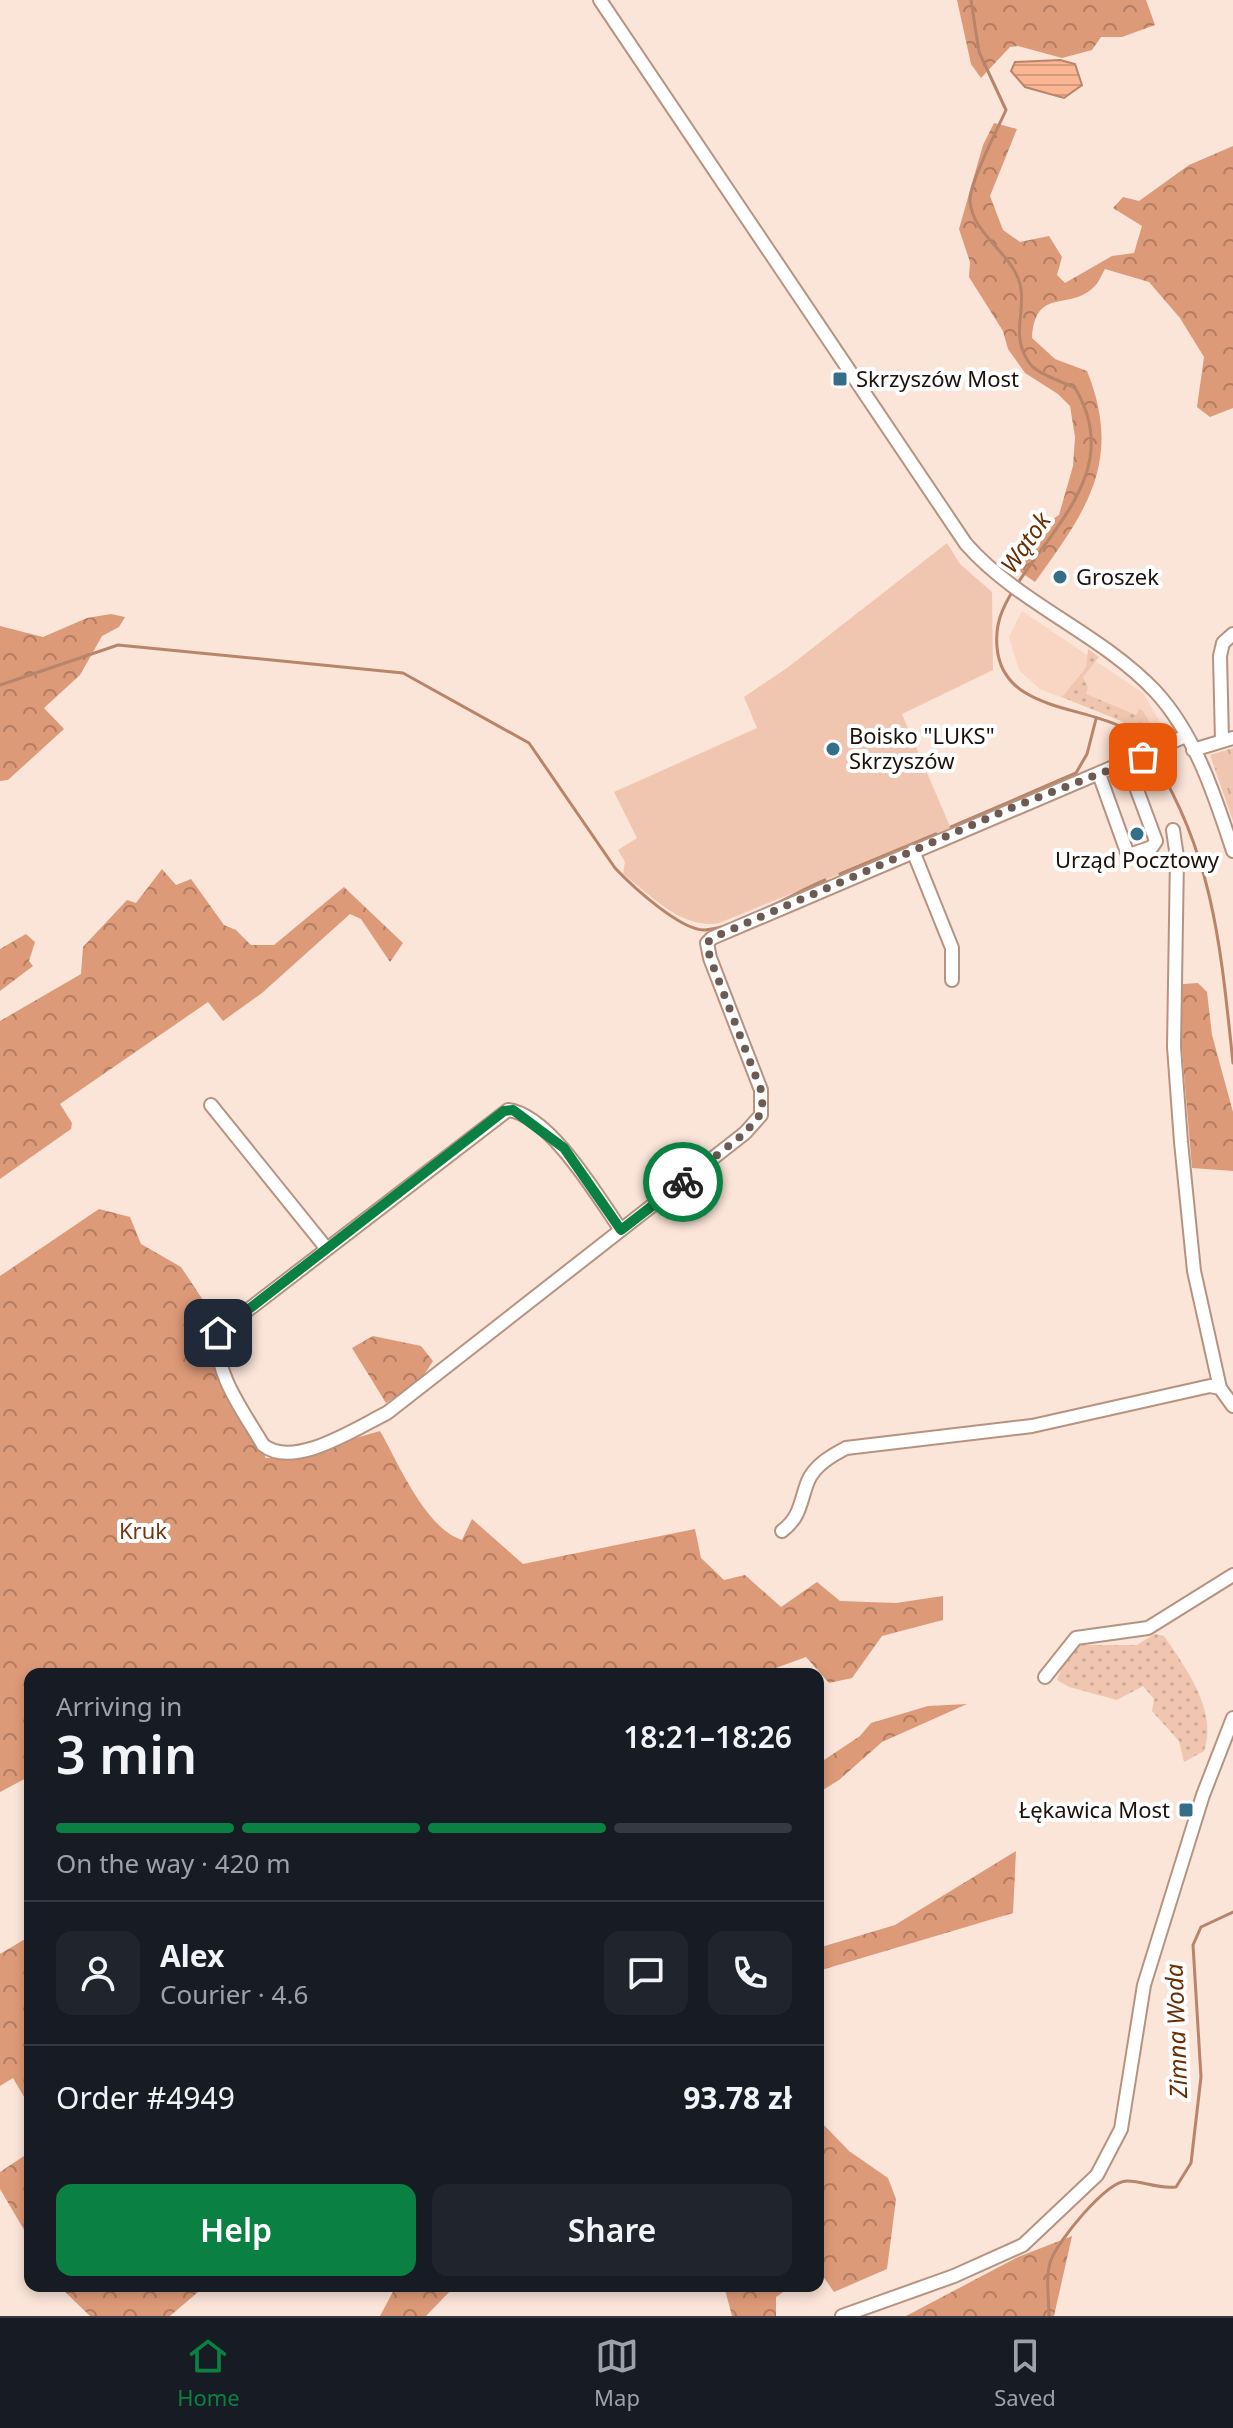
<!DOCTYPE html>
<html lang="en">
<head>
<meta charset="utf-8">
<style>
  body { margin:0; font-family:"Noto Sans",sans-serif; background:#20242c; color:#f1f3f6; height:100vh; display:flex; flex-direction:column; font-size:30px; white-space:nowrap }
  * { box-sizing:border-box; margin:0 }
  p { font-size:26px; color:#9ea1a6 }
  .icon { flex:none; width:44px; height:44px; fill:none; stroke:currentColor; stroke-width:2; stroke-linecap:round; stroke-linejoin:round }
  .map { position:relative; flex:1; overflow:hidden }
  .details { position:absolute; left:24px; top:1668px; width:800px; height:624px; display:flex; flex-direction:column; background:#171b24; border-radius:16px; box-shadow:0 4px 12px #0003 }
  .details>* { flex:none }
  .pin { position:absolute; display:grid; place-items:center; width:68px; height:68px; color:#fff; margin:-34px; border-radius:16px; box-shadow:0 4px 12px #0006 }
  .courier { position:absolute; display:grid; place-items:center; width:80px; height:80px; margin:-40px; border:6px solid #0b8043; border-radius:50%; background:#fff; color:#222; box-shadow:0 2px 10px #0007 }
  .headline em { font-style:normal; font-weight:600 }
  .headline div { display:flex; flex-direction:column-reverse }
  .headline { display:flex; align-items:center; justify-content:space-between; height:136px; padding:0 32px }
  h1 { font-size:52px; font-weight:600; line-height:60px }
  .bar { display:grid; grid-template-columns:repeat(4,1fr); gap:12px 8px; align-content:center; height:96px; padding:0 32px }
  .bar i { height:10px; border-radius:6px; background:#363941 }
  .bar .active { background:#0b8043 }
  .bar p { grid-column:span 4 }
  .line { display:flex; align-items:center; gap:20px; padding:0 32px; border-top:2px solid #363941 }
  .line div { flex:1 }
  .round { display:grid; place-items:center; flex:none; width:84px; height:84px; border-radius:16px; background:#20242c }
  .primary-button { display:flex; gap:16px; margin-top:auto; padding:16px 32px }
  .primary-button a { flex:1; height:92px; border-radius:16px; background:#0b8043; color:#fff; font-size:32px; font-weight:600; line-height:92px; text-align:center }
  .primary-button a+a { background:#20242c; color:#f1f3f6 }
  .tab-bar { display:flex; justify-content:space-around; align-items:center; height:112px; border-top:2px solid #363941; background:#171b24; font-size:22px; color:#9ea1a6 }
  .tab-bar a { display:grid; justify-items:center; gap:4px }
  .tab-bar .active { color:#0b8043 }
  .map>svg:first-child { display:block }
</style>
</head>
<body>
<div class="map">
<svg width="1233" height="2316" viewBox="0 0 1233 2316">
  <defs>
    <pattern id="grass-dots" width="8" height="8" patternUnits="userSpaceOnUse" patternTransform="scale(2)"><rect width="8" height="8" fill="#f0c6b1"/><path d="M2 2h.1M6 6h.1" fill="none" stroke="#cda997" stroke-width="1.8" stroke-linecap="round"/></pattern>
    <pattern id="forest-crowns" width="20" height="18" patternUnits="userSpaceOnUse" patternTransform="scale(2)"><rect width="20" height="18" fill="#dd9a78"/><path d="M2 6a3 3 0 1 1 6 0M12 15a3 3 0 1 1 6 0" fill="none" stroke="#b37c61"/></pattern>
    <pattern id="park-tufts" width="24" height="20" patternUnits="userSpaceOnUse" patternTransform="scale(2)"><rect width="24" height="20" fill="#f0c6b1"/><path d="M3 7l-1-3M5 7V3M7 7l1-3M15 17l-1-3M17 17v-4M19 17l1-3" fill="none" stroke="#cda997"/></pattern>
    <pattern id="water-rules" width="6" height="5" patternUnits="userSpaceOnUse" patternTransform="scale(2)"><rect width="6" height="5" fill="#fab693"/><path d="M0 2.5h6" fill="none" stroke="#d69b7d"/></pattern>
  </defs>
  <rect width="100%" height="100%" fill="#fbe4d8"/>
  <path fill="#f9d5c3" d="M 1022,611 L 1143,693 L 1165,731 L 1151,741 L 1133,725 L 1040,689 L 1019,670 L 1009,637 Z"/>
  <path fill="url(#grass-dots)" d="M 1088,649 L 1099,657 L 1083,677 L 1088,687 L 1086,694 L 1136,715 L 1139,709 L 1143,711 L 1161,744 L 1156,746 L 1133,726 L 1062,697 L 1086,668 Z
    M 1155,1634 L 1164,1636 C 1186,1668 1218,1711 1204,1751 L 1184,1762 L 1179,1741 L 1152,1711 L 1154,1699 L 1143,1686 L 1117,1700 L 1069,1687 L 1057,1680 L 1067,1655 L 1081,1645 L 1137,1645 Z"/>
  <path fill="url(#forest-crowns)" d="M 957,0 L 1146,0 L 1155,25 L 1122,37 L 1101,37 L 1092,50 L 1062,58 L 1018,46 L 1010,47 L 981,78 L 971,64 Z
    M 994,123 L 1017,129 L 990,196 L 1003,230 L 1020,242 L 1049,236 L 1062,257 L 1057,275 L 1065,283 L 1112,256 L 1134,253 L 1142,226 L 1113,208 L 1123,197 L 1139,201 L 1189,165 L 1233,146 L 1233,408 L 1210,417 L 1197,407 L 1204,357 L 1180,318 L 1149,282 L 1105,269 C 1102,274 1099,282 1095,286 C 1068,313 1036,285 1032,338 L 1055,359 L 1087,371 C 1123,461 1087,510 1035,582 L 1012,566 L 1034,531 L 1059,515 L 1073,466 L 1075,437 L 1070,406 L 1058,394 L 1025,373 L 1008,349 L 1003,331 L 969,277 L 970,262 L 959,229 L 983,145 Z
    M 111,614 L 125,617 L 119,627 L 102,636 L 80,675 L 44,708 L 64,729 L 8,780 L 0,781 L 0,626 L 43,637 L 87,618 Z
    M 162,869 L 176,885 L 191,879 L 224,925 L 236,930 L 251,945 L 274,945 L 344,887 L 403,943 L 390,962 L 361,919 L 350,914 L 262,993 L 223,1021 L 208,1002 L 60,1104 L 72,1123 L 71,1129 L 0,1179 L 0,1021 L 81,974 L 83,947 L 127,900 L 136,903 Z
    M 26,934 L 35,942 L 29,961 L 33,966 L 0,991 L 0,949 Z
    M 1198,983 L 1207,992 L 1212,1035 L 1233,1112 L 1233,1171 L 1192,1168 L 1179,1014 L 1169,985 Z
    M 99,1209 L 130,1217 L 141,1244 L 181,1267 L 215,1318 L 220,1377 L 266,1458 L 286,1458 L 380,1431 C 399,1464 425,1528 462,1540 L 472,1519 L 523,1564 L 695,1529 L 701,1558 L 724,1580 L 745,1575 L 781,1607 L 817,1582 L 840,1601 L 896,1603 L 943,1596 L 943,1620 L 882,1636 L 852,1678 L 829,1683 L 806,1657 L 759,1674 L 30,1674 L 30,1776 L 0,1792 L 0,1276 Z
    M 373,1336 L 421,1346 L 433,1361 L 420,1381 L 386,1403 L 352,1348 Z
    M 967,1704 L 882,1742 L 839,1780 L 818,1793 L 818,1764 L 860,1736 L 871,1723 L 928,1706 Z
    M 1016,1851 L 1013,1913 L 818,1971 L 818,1948 L 895,1925 Z
    M 30,1936 L 30,2107 L 13,2078 L 0,2086 L 0,1954 Z
    M 822,2123 L 849,2151 L 888,2178 L 896,2199 L 887,2269 L 834,2292 L 818,2269 L 818,2125 Z
    M 30,2152 L 30,2240 L 0,2189 L 0,2172 Z
    M 1072,2236 L 1054,2316 L 906,2316 L 1018,2257 Z
    M 59,2286 L 205,2286 L 170,2316 L 90,2316 Z
    M 396,2286 L 455,2286 L 426,2316 L 380,2316 Z
    M 724,2286 L 792,2286 L 776,2297 L 776,2316 L 732,2316 Z"/>
  <path fill="url(#park-tufts)" d="M 1233,748 L 1233,821 L 1210,755 Z"/>
  <path fill="#f0c6b1" d="M 947,543 L 960,564 L 992,592 L 993,670 L 902,714 L 951,829 L 719,923 C 682,930 651,895 623,874 L 625,862 L 618,850 L 637,838 L 614,792 L 757,728 L 744,697 L 787,668 Z"/>
  <path fill="url(#water-rules)" stroke="#b8846a" stroke-width="2" d="M 1060,60 L 1075,64 L 1082,85 L 1064,98 L 1025,87 L 1011,71 L 1015,62 Z"/>
  <g fill="none" stroke-linecap="round" stroke-linejoin="round">
    <path stroke="#b8846a" stroke-width="3" d="M 971,0 L 979,52 L 1006,110 C 998,128 969,184 970,201 C 972,234 1012,253 1020,284 C 1027,309 1010,334 1028,361 C 1035,374 1062,381 1075,388 C 1122,466 1057,522 1018,583
      M 1014,589 C 1002,608 995,624 997,647 C 1003,723 1115,700 1146,747
      M 0,685 L 118,645 L 403,673 L 529,743 L 615,868 C 632,886 681,931 705,930 C 739,928 793,893 825,880
      M 1152,757 C 1214,855 1221,951 1233,1063
      M 951,827 L 1076,773 L 1087,754 L 1096,719
      M 840,874 L 936,834
      M 1049,2316 C 1049,2300 1045,2275 1051,2260 C 1058,2241 1106,2181 1127,2181 C 1144,2181 1156,2189 1176,2187 L 1191,2163 L 1201,2077 L 1193,1945 L 1201,1927 L 1233,1912"/>
    <g stroke="#b69381" stroke-width="16">
      <path id="minor" d="M 600,0 L 966,544 C 1019,604 1100,633 1155,691 C 1195,734 1215,796 1233,851
        M 1222,741 L 1220,656 L 1223,643 L 1233,634
        M 1193,750 L 1233,738
        M 1099,774 L 1127,852 L 1132,854 L 1152,847 L 1156,841 L 1127,763
        M 1173,830 L 1177,857 L 1174,1047 L 1181,1142 L 1194,1271 L 1220,1388
        M 913,851 L 952,948 L 952,980
        M 211,1105 L 327,1249
        M 621,1230 C 598,1197 550,1115 508,1110 L 218,1333 C 213,1373 244,1412 263,1445 C 294,1470 356,1428 387,1413 L 745,1133 L 761,1115 L 761,1090 L 710,958 L 707,943 L 712,938 L 1186,736
        M 782,1531 C 801,1517 800,1501 808,1481 C 815,1465 831,1456 846,1448 L 1032,1426 L 1210,1386 L 1220,1388 L 1233,1406
        M 1045,1677 L 1076,1638 L 1148,1628 L 1233,1575
        M 842,2316 L 954,2276 L 1023,2245 L 1097,2175 L 1121,2129 L 1144,1985 L 1203,1795 L 1233,1718"/>
    </g>
    <use href="#minor" stroke="#fff" stroke-width="12"/>
  </g>
  <g fill="none" stroke-linecap="round" stroke-linejoin="round">
    <path stroke="#6b5b53" stroke-width="8" stroke-dasharray="0 14.4" d="M 683,1182 L 745,1133 L 763,1111 L 761,1090 L 710,958 L 707,943 L 712,938 L 1016,806 L 1143,757"/>
    <path stroke="#0b8043" stroke-width="10" d="M 218,1333 L 504,1111 L 513,1110 L 564,1148 L 621,1230 L 683,1182"/>
  </g>
  <g fill="#346e87" stroke="#fff" stroke-width="3">
    <rect x="832" y="371" width="16" height="16" rx="4"/>
    <circle cx="1060" cy="577" r="8"/>
    <circle cx="833" cy="749" r="8"/>
    <circle cx="1137" cy="834" r="8"/>
    <rect x="1178" y="1802" width="16" height="16" rx="4"/>
  </g>
  <g text-anchor="middle" stroke-width="8" stroke-linejoin="round" paint-order="stroke">
    <g font-size="22" fill="#1e110b" stroke="#fff" text-anchor="start">
      <text x="856" y="387">Skrzyszów Most</text>
      <text x="1076" y="585">Groszek</text>
      <text x="849" y="744">Boisko "LUKS"<tspan x="849" dy="25">Skrzyszów</tspan></text>
      <text x="1137" y="868" text-anchor="middle">Urząd Pocztowy</text>
      <text x="1170" y="1818" text-anchor="end">Łękawica Most</text>
    </g>
    <g font-size="22" fill="#723610" stroke="#fff">
      <text x="143" y="1539">Kruk</text>
    </g>
    <g font-size="24" font-style="italic" fill="#6a2e05" stroke="#fff">
      <text transform="translate(1026 543) rotate(-55)" y="8">Wątok</text>
      <text transform="translate(1177 2031) rotate(-92)" y="8">Zimna Woda</text>
    </g>
  </g>
</svg>
<div class="pin" style="left:1143px;top:757px;background:#ea580c"><svg class="icon" aria-label="bag" viewBox="0 0 24 24"><path d="M5 8h14l-1 12H6zM9 8a3 3 0 0 1 6 0"/></svg></div>
<div class="pin" style="left:218px;top:1333px;background:#1f2937"><svg class="icon" aria-label="home" viewBox="0 0 24 24"><path d="M3 11l9-7 9 7M6 9v11h12V9"/></svg></div>
<div class="courier" style="left:683px;top:1182px"><svg class="icon" aria-label="bike" viewBox="0 0 24 24"><circle cx="6" cy="16" r="4"/><circle cx="18" cy="16" r="4"/><path d="M6 16l4-8h5l3 8M10 8l3 8H6M13 5h3"/></svg></div>
<section class="details">
<div class="headline"><div><h1>3 min</h1><p>Arriving in</p></div><em>18:21–18:26</em></div>
<div class="bar"><i class="active"></i><i class="active"></i><i class="active"></i><i></i><p>On the way · 420 m</p></div>
<div class="line" style="height:144px"><a class="round"><svg class="icon" aria-label="person" viewBox="0 0 24 24"><circle cx="12" cy="8" r="4"/><path d="M4 21q1-7 8-7t8 7"/></svg></a><div><b>Alex</b><p>Courier · 4.6</p></div><a class="round"><svg class="icon" aria-label="chat" viewBox="0 0 24 24"><path d="M4 5h16v11H9l-5 4z"/></svg></a><a class="round"><svg class="icon" aria-label="phone" viewBox="0 0 24 24"><path d="M5 4h4l2 5-3 2q2 4 5 5l2-3 5 2v4C11 20 4 13 5 4z"/></svg></a></div>
<div class="line" style="height:104px"><div>Order #4949</div><b>93.78 zł</b></div>
<div class="primary-button"><a>Help</a><a>Share</a></div>
</section>
</div>
<nav class="tab-bar">
<a class="active"><svg class="icon" aria-label="home" viewBox="0 0 24 24"><path d="M3 11l9-7 9 7M6 9v11h12V9"/></svg>Home</a>
<a><svg class="icon" aria-label="map" viewBox="0 0 24 24"><path d="M3 6l6-2 6 2 6-2v14l-6 2-6-2-6 2zM9 4v14M15 6v14"/></svg>Map</a>
<a><svg class="icon" aria-label="saved" viewBox="0 0 24 24"><path d="M7 4h10v16l-5-4-5 4z"/></svg>Saved</a>
</nav>
</body>
</html>
